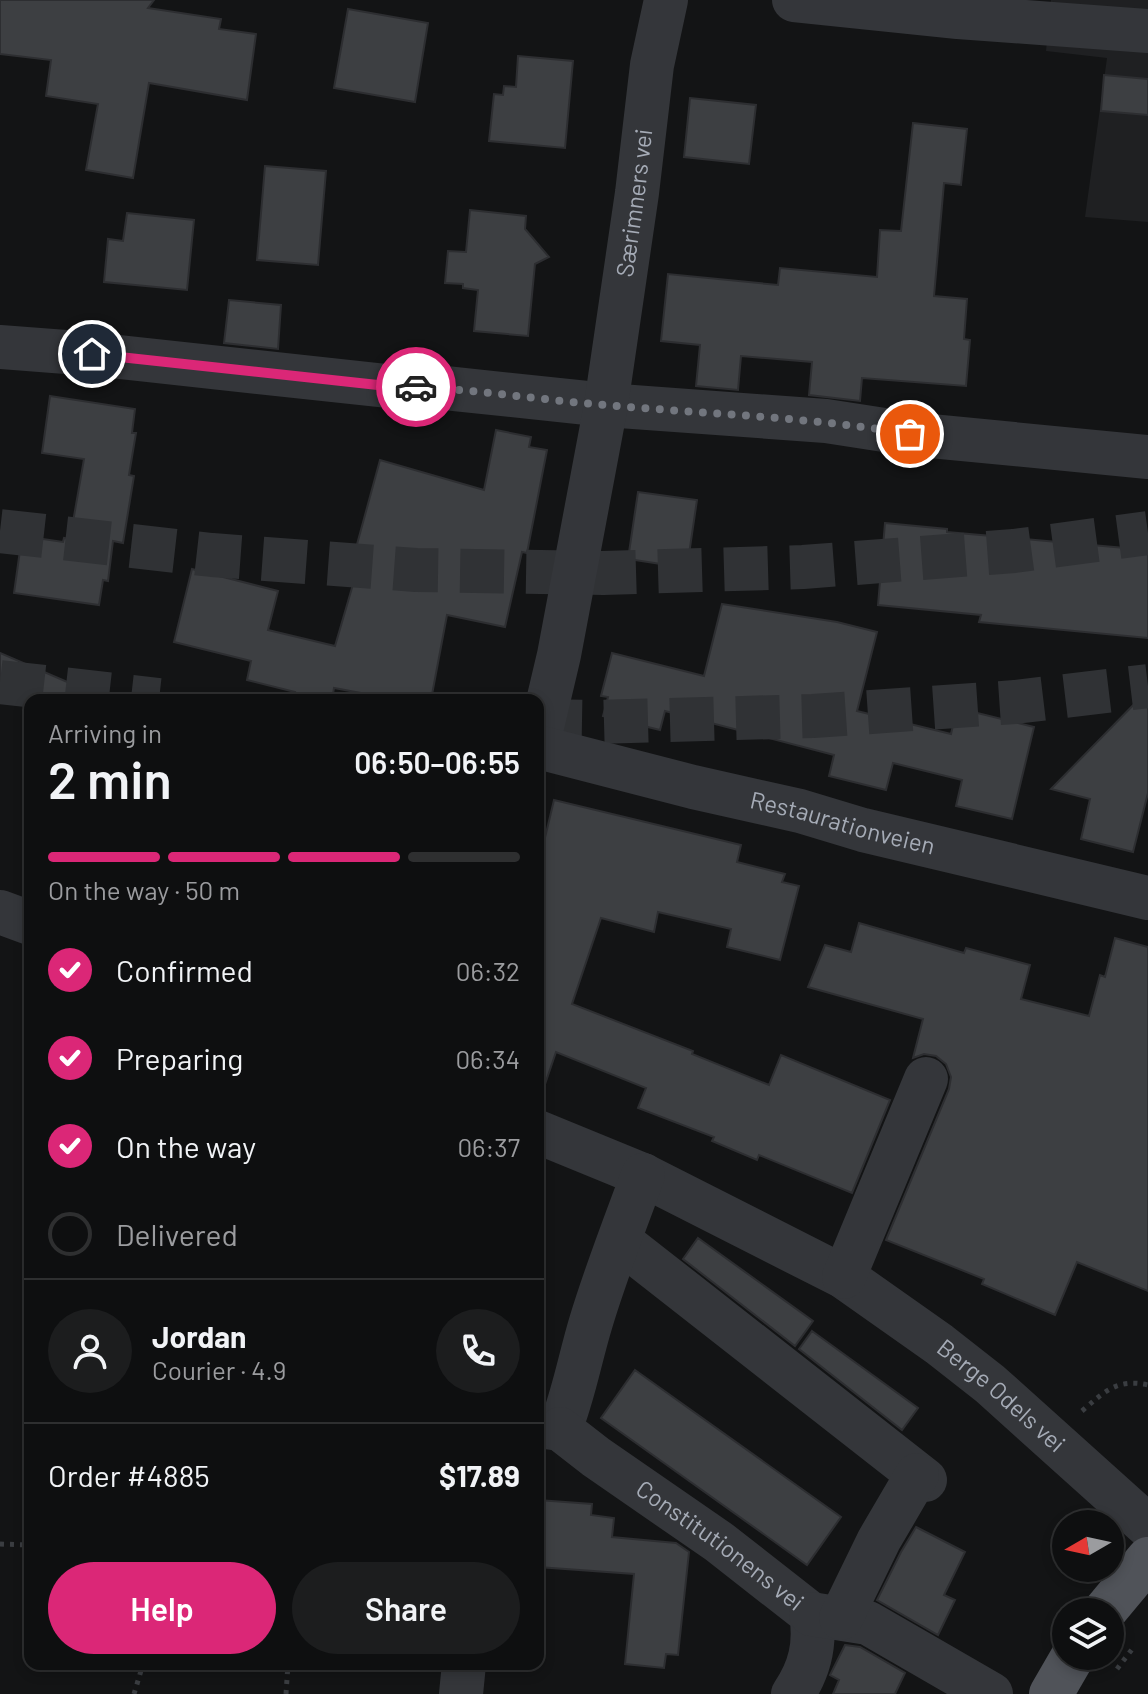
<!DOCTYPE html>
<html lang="en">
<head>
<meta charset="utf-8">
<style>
  body { margin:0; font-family:Barlow,sans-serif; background:#1c1d1e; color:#f1f3f6; height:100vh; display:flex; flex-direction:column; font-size:30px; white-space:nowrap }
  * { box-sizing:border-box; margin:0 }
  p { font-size:26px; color:#9b9c9f }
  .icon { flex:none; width:44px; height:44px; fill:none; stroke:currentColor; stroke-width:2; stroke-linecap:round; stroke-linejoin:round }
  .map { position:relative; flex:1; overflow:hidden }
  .sheet { position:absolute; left:24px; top:694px; width:520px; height:976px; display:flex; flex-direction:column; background:#0e0f10; border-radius:16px; box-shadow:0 4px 12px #0003,0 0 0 2px #2e2f30 }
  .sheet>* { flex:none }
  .needle { width:52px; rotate:261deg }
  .tools { position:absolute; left:1052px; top:1510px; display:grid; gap:16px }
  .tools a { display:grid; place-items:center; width:72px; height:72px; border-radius:50%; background:#0e0f10; box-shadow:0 4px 12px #0003,0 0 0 2px #2e2f30; font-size:40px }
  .pin { position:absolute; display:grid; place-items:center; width:68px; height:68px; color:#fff; margin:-34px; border:4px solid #fff; border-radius:50%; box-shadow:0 2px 8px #0007 }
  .courier { position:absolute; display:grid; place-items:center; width:80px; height:80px; margin:-40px; border:6px solid #db2777; border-radius:50%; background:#fff; color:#222; box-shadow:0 2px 10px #0007 }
  .headline em { font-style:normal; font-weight:600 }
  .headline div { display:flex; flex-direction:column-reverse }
  .headline { display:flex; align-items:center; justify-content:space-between; height:136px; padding:0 24px }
  h1 { font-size:52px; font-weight:600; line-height:60px }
  .bar { display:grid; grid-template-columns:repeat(4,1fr); gap:12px 8px; align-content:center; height:96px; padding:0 24px }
  .bar i { height:10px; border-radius:6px; background:#2e2f30 }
  .bar .selected { background:#db2777 }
  .bar p { grid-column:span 4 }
  .line { display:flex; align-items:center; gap:20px; padding:0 24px; border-top:2px solid #2e2f30 }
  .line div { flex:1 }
  .round { display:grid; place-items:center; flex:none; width:84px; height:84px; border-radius:42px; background:#1c1d1e }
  ol { padding:0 24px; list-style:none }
  li { display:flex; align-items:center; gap:24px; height:88px }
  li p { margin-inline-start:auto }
  li .icon { padding:8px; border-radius:50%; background:#db2777; color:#fff; stroke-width:4 }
  li:last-child { color:#9b9c9f }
  li i { width:44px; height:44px; border:4px solid #2e2f30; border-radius:50% }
  .button { display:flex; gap:16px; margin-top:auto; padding:16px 24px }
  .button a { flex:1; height:92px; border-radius:48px; background:#db2777; color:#fff; font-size:32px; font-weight:600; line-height:92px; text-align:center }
  .button a+a { background:#1c1d1e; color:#f1f3f6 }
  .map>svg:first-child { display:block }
</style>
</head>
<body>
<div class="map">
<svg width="1148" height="1694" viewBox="0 0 1148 1694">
  <rect width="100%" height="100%" fill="#131415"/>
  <path fill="#1f2022" d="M 1051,0 L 1148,0 L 1148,222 L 1085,217 L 1107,58 L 1046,51 Z"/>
  <path fill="#3d3f42" stroke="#2d2e31" stroke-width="2" d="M 0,0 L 154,0 L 148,8 L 221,19 L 219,29 L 256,34 L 247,100 L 149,83 L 133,178 L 86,170 L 98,104 L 46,96 L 51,60 L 0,54 Z
    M 348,9 L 428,23 L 415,102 L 334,88 Z
    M 518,56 L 573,61 L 565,148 L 489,141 L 494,94 L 503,95 L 504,86 L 516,87 Z
    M 1104,75 L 1148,79 L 1148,115 L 1101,111 Z
    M 690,98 L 756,105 L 749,164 L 684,157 Z
    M 913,123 L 967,129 L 961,185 L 944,183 L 934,296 L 967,299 L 964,339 L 970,340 L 966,386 L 862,378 L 860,401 L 809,395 L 812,362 L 741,356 L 738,390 L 696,386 L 700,345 L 661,341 L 668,274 L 778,285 L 780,268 L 877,277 L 880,230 L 901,231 Z
    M 265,166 L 326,171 L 318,265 L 257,260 Z
    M 470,210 L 526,216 L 525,229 L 549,257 L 535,264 L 528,336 L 474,331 L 478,290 L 463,288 L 463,284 L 445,283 L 448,251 L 466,252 Z
    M 127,213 L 194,220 L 187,290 L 104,282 L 108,239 L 123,241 Z
    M 229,300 L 281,305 L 278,349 L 224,343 Z
    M 50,396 L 135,409 L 132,433 L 136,433 L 129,475 L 134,476 L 123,543 L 113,541 L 108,581 L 103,580 L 99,605 L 14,593 L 22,536 L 63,542 L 64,538 L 70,539 L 84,459 L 42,453 Z
    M 496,430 L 531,437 L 529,447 L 547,450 L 527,553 L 522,552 L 505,627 L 447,615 L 431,700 L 398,700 L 334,688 L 332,700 L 294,700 L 295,692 L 247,680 L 251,661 L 174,642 L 192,569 L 278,591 L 268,630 L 335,646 L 363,550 L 356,548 L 380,460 L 484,490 Z
    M 638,492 L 697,500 L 687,568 L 628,559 Z
    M 885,523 L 947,529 L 947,532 L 1148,550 L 1148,638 L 979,622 L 981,615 L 878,605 Z
    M 722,604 L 837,622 L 877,632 L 857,711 L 951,734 L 957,708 L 1034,727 L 1012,819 L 956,806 L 962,780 L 893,763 L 886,790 L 829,776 L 834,755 L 665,711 L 660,730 L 603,716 L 608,697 L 601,696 L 612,653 L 704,676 Z
    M 0,653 L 109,700 L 0,700 Z
    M 1148,690 L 1148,793 L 1133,852 L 1081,839 L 1090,799 L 1051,789 Z
    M 554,800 L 741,845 L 737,862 L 785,874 L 782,882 L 799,886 L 780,960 L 727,947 L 731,929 L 658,912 L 654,932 L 601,918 L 572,1004 L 693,1051 L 692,1054 L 769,1085 L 781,1055 L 890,1100 L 852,1193 L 759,1155 L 757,1160 L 712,1141 L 714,1137 L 638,1108 L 646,1088 L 556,1052 L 544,1087 L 538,1086 L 538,845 L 543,846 Z
    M 859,923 L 964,953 L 966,948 L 1030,965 L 1021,999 L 1089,1016 L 1100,975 L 1105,977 L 1115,938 L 1148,947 L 1148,1291 L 1077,1262 L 1055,1315 L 982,1284 L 984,1279 L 886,1240 L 949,1089 L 951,1077 L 946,1064 L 936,1056 L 924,1054 L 913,1058 L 923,1019 L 808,987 L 825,945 L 851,952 Z
    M 698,1238 L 813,1321 L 795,1346 L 683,1259 Z
    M 812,1331 L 918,1408 L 902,1430 L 799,1349 Z
    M 635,1370 L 841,1517 L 807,1565 L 601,1418 Z
    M 538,1500 L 592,1504 L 591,1515 L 614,1518 L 612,1537 L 676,1543 L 689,1552 L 678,1655 L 666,1654 L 664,1668 L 625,1664 L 634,1574 L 538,1567 Z
    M 916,1527 L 965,1552 L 944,1595 L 955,1600 L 938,1635 L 877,1600 L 901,1552 Z
    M 845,1645 L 860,1647 L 905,1673 L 895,1694 L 833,1694 L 839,1680 L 830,1675 Z"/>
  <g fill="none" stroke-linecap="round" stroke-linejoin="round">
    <path stroke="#303235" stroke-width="44" stroke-dasharray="44 22" stroke-linecap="butt" d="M 0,531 L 212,555 L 416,570 L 603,573 L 803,567 L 1014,551 L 1148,533
      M 0,682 L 159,700
      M 538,721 L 595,722 L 813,716 L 1015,702 L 1148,686"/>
    <path stroke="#3a3d41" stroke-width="5" stroke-dasharray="4 6" stroke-linecap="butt" d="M 1082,1411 C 1104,1392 1117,1378 1148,1385
      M 0,1544 L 30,1545
      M 1117,1669 L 1133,1648
      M 134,1694 L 143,1664
      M 286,1694 L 288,1664"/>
    <g stroke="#34363a" stroke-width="44">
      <path d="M 794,0 L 958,17 L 1148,31"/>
      <path d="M 0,347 L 92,354 L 387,386 L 445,388 L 606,405 L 826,421 L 910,434 L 1148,457"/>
      <path id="s1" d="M 538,744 L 559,655 L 606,405 L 637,193 L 652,65 L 666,0"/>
      <path id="s2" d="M 538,747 L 693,787 L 800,811 L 863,830 L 1148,898"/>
      <path d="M 0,912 L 30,923"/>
      <path id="s3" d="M 538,1132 L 643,1175 L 844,1277 L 939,1344 L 990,1384 L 1148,1526"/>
      <path d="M 620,1241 L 925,1480"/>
      <path d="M 844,1277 L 926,1079"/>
      <path d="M 538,1426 L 560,1429 C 574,1394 580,1358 591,1322 C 606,1272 625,1224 643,1175"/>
      <path id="s4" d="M 560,1429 L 596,1457 L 719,1542 L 811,1614 C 816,1644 810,1669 793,1694"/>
      <path d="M 811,1614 L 868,1623 L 991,1694"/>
      <path d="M 841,1618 L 879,1540 L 917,1475"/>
      <path d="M 461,1694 L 464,1664"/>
    </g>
    <path stroke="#505359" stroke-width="44" d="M 1104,1612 L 1148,1559
      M 1051,1694 L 1073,1656"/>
  </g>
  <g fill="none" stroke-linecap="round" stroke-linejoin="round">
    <path stroke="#72767e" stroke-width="8" stroke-dasharray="0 14.4" d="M 416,387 C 479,390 542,400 605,405 C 707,414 809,417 910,434"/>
    <path stroke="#db2777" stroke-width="10" d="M 92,354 L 387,386 L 416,387"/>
  </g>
  <g text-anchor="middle" stroke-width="6" stroke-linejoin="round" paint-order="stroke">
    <g font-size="24" fill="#a5abb6" stroke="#0e0f10">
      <text dy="8" stroke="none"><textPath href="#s1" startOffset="550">Særimners vei</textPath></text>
      <text dy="8" stroke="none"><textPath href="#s2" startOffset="314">Restaurationveien</textPath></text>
      <text dy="8" stroke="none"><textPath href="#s3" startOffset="536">Berge Odels vei</textPath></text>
      <text dy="8" stroke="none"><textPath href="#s4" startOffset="198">Constitutionens vei</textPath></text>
    </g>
  </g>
</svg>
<div class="tools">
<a><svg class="needle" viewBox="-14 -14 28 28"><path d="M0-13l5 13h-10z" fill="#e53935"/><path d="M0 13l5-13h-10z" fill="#9b9c9f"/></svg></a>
<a><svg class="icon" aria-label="layers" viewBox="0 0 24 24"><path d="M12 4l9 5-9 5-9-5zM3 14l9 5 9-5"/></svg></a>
</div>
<div class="pin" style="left:910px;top:434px;background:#ea580c"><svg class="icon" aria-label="bag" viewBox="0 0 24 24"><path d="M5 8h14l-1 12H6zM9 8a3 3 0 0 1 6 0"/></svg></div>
<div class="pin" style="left:92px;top:354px;background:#1f2937"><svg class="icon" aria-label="home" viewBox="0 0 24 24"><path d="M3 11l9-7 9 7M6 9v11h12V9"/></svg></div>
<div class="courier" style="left:416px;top:387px"><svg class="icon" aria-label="car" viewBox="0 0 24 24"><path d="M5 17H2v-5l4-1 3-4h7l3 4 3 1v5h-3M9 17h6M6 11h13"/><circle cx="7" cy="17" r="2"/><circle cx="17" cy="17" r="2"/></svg></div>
<section class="sheet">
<div class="headline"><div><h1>2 min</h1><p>Arriving in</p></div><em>06:50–06:55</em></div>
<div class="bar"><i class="selected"></i><i class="selected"></i><i class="selected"></i><i></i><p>On the way · 50 m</p></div>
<ol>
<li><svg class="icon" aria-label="check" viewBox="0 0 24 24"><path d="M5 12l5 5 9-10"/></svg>Confirmed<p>06:32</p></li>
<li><svg class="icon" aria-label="check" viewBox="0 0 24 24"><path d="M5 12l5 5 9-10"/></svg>Preparing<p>06:34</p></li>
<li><svg class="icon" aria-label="check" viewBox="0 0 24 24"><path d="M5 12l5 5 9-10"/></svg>On the way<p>06:37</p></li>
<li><i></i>Delivered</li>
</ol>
<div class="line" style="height:144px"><a class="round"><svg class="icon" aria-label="person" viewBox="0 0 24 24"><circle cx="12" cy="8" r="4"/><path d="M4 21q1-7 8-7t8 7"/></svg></a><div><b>Jordan</b><p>Courier · 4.9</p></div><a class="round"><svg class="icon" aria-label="phone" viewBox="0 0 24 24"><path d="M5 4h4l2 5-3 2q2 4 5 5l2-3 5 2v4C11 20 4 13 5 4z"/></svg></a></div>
<div class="line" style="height:104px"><div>Order #4885</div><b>$17.89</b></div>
<div class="button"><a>Help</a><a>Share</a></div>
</section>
</div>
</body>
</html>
